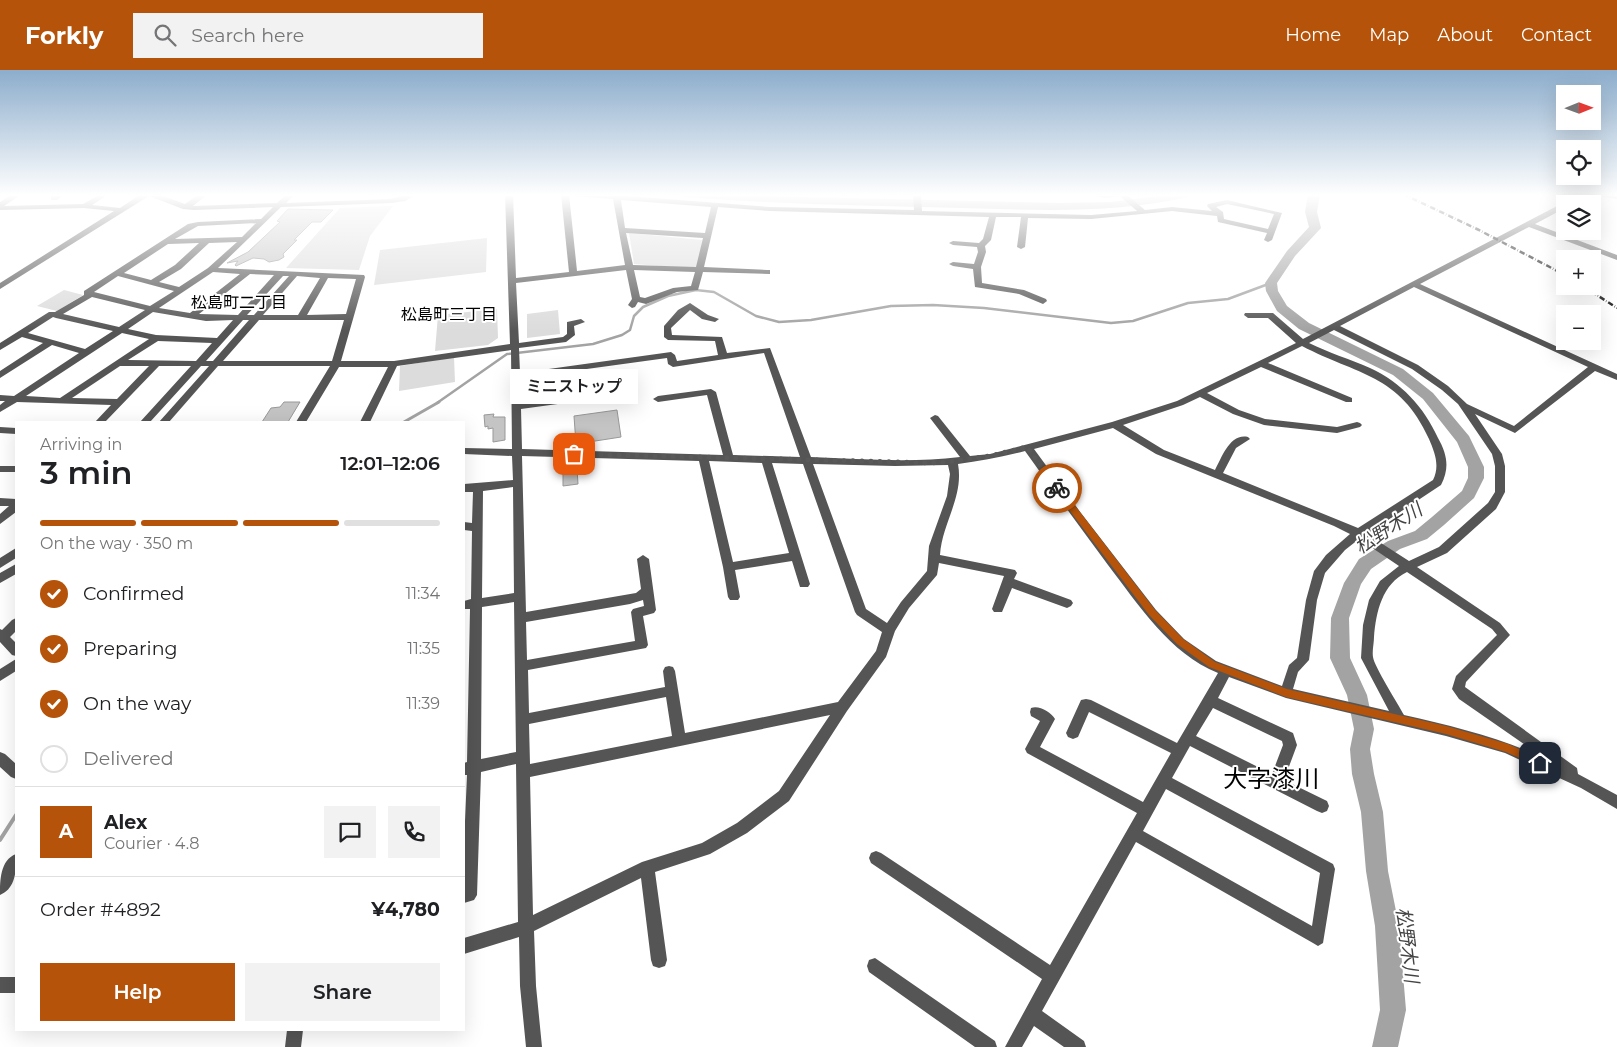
<!DOCTYPE html>
<html lang="en">
<head>
<meta charset="utf-8">
<style>
  body { margin:0; font-family:Montserrat,"Noto Sans JP",sans-serif; background:#f2f2f2; color:#202124; height:100vh; display:flex; flex-direction:column; font-size:19px; white-space:nowrap }
  * { box-sizing:border-box; margin:0 }
  p { font-size:16px; color:#757577 }
  .icon { flex:none; width:28px; height:28px; fill:none; stroke:currentColor; stroke-width:2; stroke-linecap:round; stroke-linejoin:round }
  .map { position:relative; flex:1; overflow:hidden }
  .details { position:absolute; left:15px; top:351px; width:450px; height:610px; display:flex; flex-direction:column; background:#fff; border-radius:0px; box-shadow:0 5px 20px #0002 }
  .details>* { flex:none }
  .needle { width:32px; rotate:89deg }
  .tools { position:absolute; left:1556px; top:15px; display:grid; gap:10px }
  .tools a { display:grid; place-items:center; width:45px; height:45px; border-radius:0px; background:#fff; box-shadow:0 5px 20px #0002; font-size:25px }
  .pin { position:absolute; display:grid; place-items:center; width:42px; height:42px; color:#fff; margin:-21px; border-radius:10px; box-shadow:0 2px 8px #0006 }
  .courier { position:absolute; display:grid; place-items:center; width:50px; height:50px; margin:-25px; border:4px solid #b45309; border-radius:50%; background:#fff; color:#222; box-shadow:0 1px 6px #0007 }
  .bubble { position:absolute; height:35px; border-radius:0px; background:#fff; box-shadow:0 5px 20px #0002; font-size:16px; font-weight:600; line-height:35px; text-align:center }
  .summary em { font-style:normal; font-weight:600 }
  .summary div { display:flex; flex-direction:column-reverse }
  .summary { display:flex; align-items:center; justify-content:space-between; height:85px; padding:0 25px }
  h1 { font-size:32px; font-weight:600; line-height:38px }
  .bar { display:grid; grid-template-columns:repeat(4,1fr); gap:8px 5px; align-content:center; height:60px; padding:0 25px }
  .bar i { height:6px; border-radius:4px; background:#e0e0e0 }
  .bar .on { background:#b45309 }
  .bar p { grid-column:span 4 }
  .line { display:flex; align-items:center; gap:12px; padding:0 25px; border-top:1px solid #e0e0e0 }
  .line div { flex:1 }
  .round { display:grid; place-items:center; flex:none; width:52px; height:52px; border-radius:0px; background:#f2f2f2 }
  ol { padding:0 25px; list-style:none }
  li { display:flex; align-items:center; gap:15px; height:55px }
  li p { margin-inline-start:auto }
  li .icon { padding:5px; border-radius:50%; background:#b45309; color:#fff; stroke-width:4 }
  li:last-child { color:#757577 }
  li i { width:28px; height:28px; border:2px solid #e0e0e0; border-radius:50% }
  .cta { display:flex; gap:10px; margin-top:auto; padding:10px 25px }
  .cta a { flex:1; height:58px; border-radius:0px; background:#b45309; color:#fff; font-size:20px; font-weight:600; line-height:58px; text-align:center }
  .cta a+a { background:#f2f2f2; color:#202124 }
  header { display:flex; align-items:center; gap:30px; box-sizing:border-box; height:70px; padding:0 25px; background:#b45309; color:#fff }
  header strong { font-size:24px }
  nav { display:flex; gap:28px; margin-inline-start:auto; font-size:18px }
  .search { width:350px; height:45px; background:#f2f2f2; display:flex; align-items:center; gap:12px; box-sizing:border-box; padding:0 18px; border-radius:0px; color:#757577; font-size:19px }
  .map>svg:first-child { display:block }
</style>
</head>
<body>
<header>
<strong>Forkly</strong>
<div class="search"><svg class="icon" aria-label="search" viewBox="0 0 24 24"><circle cx="10" cy="10" r="6"/><path d="M15 15l6 6"/></svg>Search here</div>
<nav><a>Home</a><a>Map</a><a>About</a><a>Contact</a></nav>
</header>
<div class="map">
<svg width="1617" height="977" viewBox="0 0 1617 977">
  <rect width="100%" height="100%" fill="#fff"/>
  <path fill="#dcdcdc" d="M 393,136 L 370,166 L 359,200 L 286,198 L 340,138 Z
    M 629,163 L 702,170 L 699,199 L 634,194 Z
    M 487,168 L 486,202 L 374,215 L 380,180 Z
    M 64,220 L 83,225 L 57,241 L 37,236 Z
    M 497,239 L 498,268 L 488,275 L 435,281 L 438,245 Z
    M 558,240 L 560,264 L 527,268 L 527,244 Z
    M 454,287 L 455,312 L 399,321 L 400,296 Z"/>
  <g fill="none" stroke-linecap="round" stroke-linejoin="round">
    <path stroke="#a3a3a3" stroke-width="2.5" d="M 437,333 L 507,284 L 593,274 L 622,265 L 630,260 L 634,246 L 643,237 L 668,226 L 696,220 L 714,222 L 756,246 L 779,252 L 811,250 L 891,236 L 933,235 L 984,238 L 1111,253 L 1133,251 L 1188,233 L 1228,229 L 1271,213"/>
    <path stroke="#a3a3a3" stroke-width="3" d="M 404,352 L 439,332"/>
    <path stroke="#a3a3a3" stroke-width="4" d="M 0,770 L 16,745"/>
    <path fill="#a3a3a3" fill-rule="evenodd" d="M 680,124 L 1058,133 L 1111,132 L 1173,124 L 1193,124 L 1188,127 C 1113,144 1038,140 962,138 C 869,136 777,134 685,127 Z
      M 1308,124 L 1320,124 L 1317,142 L 1321,158 L 1295,186 L 1277,213 L 1278,221 L 1287,236 L 1309,253 L 1403,299 L 1433,323 L 1469,366 L 1484,397 L 1484,408 L 1474,428 L 1444,455 L 1427,469 L 1400,479 L 1371,499 L 1361,514 L 1349,548 L 1350,588 L 1367,625 L 1374,659 L 1370,679 L 1374,704 L 1383,742 L 1388,801 L 1399,856 L 1406,940 L 1398,977 L 1372,977 L 1380,940 L 1375,856 L 1366,801 L 1361,742 L 1352,704 L 1350,679 L 1354,659 L 1347,625 L 1330,588 L 1331,548 L 1344,513 L 1359,489 L 1388,471 L 1415,461 L 1432,447 L 1462,421 L 1468,408 L 1468,397 L 1457,372 L 1423,329 L 1393,305 L 1299,259 L 1277,241 L 1266,221 L 1265,213 L 1287,181 L 1309,157 L 1305,142 Z"/>
  </g>
  <path fill="#c4c4c4" stroke="#999" d="M 288,139 L 333,140 L 321,152 L 312,152 L 294,170 L 297,170 L 283,184 L 284,187 L 279,190 L 269,192 L 264,189 L 253,188 L 236,196 L 235,195 L 238,191 L 227,193 L 248,182 L 280,152 L 277,151 Z
    M 284,332 L 300,332 L 288,352 L 262,352 L 271,338 L 280,337 Z
    M 617,340 L 621,367 L 576,374 L 574,346 Z
    M 494,344 L 493,347 L 505,347 L 505,370 L 493,372 L 493,358 L 488,359 L 488,356 L 485,357 L 484,345 Z
    M 577,399 L 578,414 L 563,416 L 563,401 Z"/>
  <g fill="none" stroke-linecap="round" stroke-linejoin="round">
    <path fill="#555" fill-rule="evenodd" d="M 13,124 L 22,124 L 4,136 L 83,134 L 101,124 L 106,126 L 92,135 L 120,138 L 141,124 L 158,124 L 185,134 L 199,124 L 208,124 L 193,136 L 194,136 L 277,133 L 287,124 L 295,124 L 286,133 L 391,129 L 407,124 L 417,124 L 405,131 L 391,133 L 281,137 L 218,198 L 364,205 L 365,207 L 341,291 L 394,291 L 510,274 L 505,124 L 513,124 L 516,208 L 569,202 L 561,124 L 601,124 L 770,137 L 914,140 L 913,124 L 921,124 L 922,141 L 1091,145 L 1137,141 L 1120,126 L 1104,128 L 1089,124 L 1126,124 L 1145,140 L 1172,137 L 1212,141 L 1207,136 L 1208,134 L 1227,130 L 1282,143 L 1272,170 L 1268,172 L 1264,170 L 1267,163 L 1218,152 L 1217,146 L 1172,141 L 1091,149 L 1028,148 L 1025,177 L 1021,179 L 1017,177 L 1021,147 L 996,147 L 991,170 L 985,176 L 986,182 L 981,197 L 982,213 L 1024,220 L 1046,229 L 1047,231 L 1043,234 L 1019,224 L 975,217 L 973,199 L 953,196 L 949,194 L 953,192 L 974,194 L 978,182 L 977,177 L 953,175 L 949,173 L 953,171 L 979,173 L 983,169 L 989,147 L 770,141 L 718,137 L 704,197 L 767,200 L 770,200 L 770,204 L 703,202 L 698,220 L 677,222 L 646,234 L 638,232 L 635,237 L 632,238 L 628,235 L 632,229 L 626,200 L 516,213 L 519,273 L 563,267 L 567,264 L 567,252 L 581,249 L 585,252 L 574,256 L 575,265 L 566,272 L 519,278 L 520,303 L 671,282 L 675,285 L 677,291 L 718,285 L 715,271 L 668,270 L 664,267 L 664,256 L 678,240 L 690,233 L 708,245 L 719,249 L 715,252 L 702,249 L 690,240 L 671,258 L 672,265 L 722,267 L 727,283 L 770,278 L 811,387 C 860,389 911,393 960,387 L 930,348 L 935,345 L 938,346 L 970,386 L 990,384 L 1112,352 L 1177,331 L 1296,273 L 1268,248 L 1248,248 L 1244,245 L 1245,243 L 1273,243 L 1303,269 L 1580,124 L 1590,124 L 1573,134 L 1565,134 L 1565,138 L 1535,154 L 1617,185 L 1617,190 L 1529,157 L 1420,214 L 1617,304 L 1617,310 L 1595,301 L 1515,363 L 1475,344 L 1502,384 L 1505,396 L 1505,422 L 1496,439 L 1447,483 L 1417,497 L 1500,553 L 1510,565 L 1466,612 L 1465,617 L 1577,698 L 1578,704 L 1617,725 L 1617,739 L 1581,718 L 1505,683 L 1446,666 L 1286,628 L 1229,607 L 1218,628 L 1293,663 L 1297,675 L 1284,710 L 1327,731 L 1329,736 L 1327,741 L 1322,743 L 1317,741 L 1190,676 L 1172,708 L 1333,794 L 1335,799 L 1323,873 L 1318,876 L 1313,873 L 1136,772 L 1042,941 L 1084,971 L 1086,977 L 1064,977 L 1034,956 L 1022,977 L 1005,977 L 1042,909 L 871,793 L 869,788 L 871,783 L 876,781 L 881,783 L 1050,895 L 1137,743 L 1027,683 L 1025,679 L 1040,651 L 1031,646 L 1030,642 L 1031,638 C 1039,635 1051,642 1055,649 L 1040,677 L 1143,732 L 1171,683 L 1089,642 L 1078,667 L 1073,669 L 1068,667 L 1066,663 L 1081,630 L 1086,629 L 1091,630 L 1177,673 L 1218,603 C 1170,584 1138,534 1108,495 C 1080,457 1052,419 1025,381 C 1002,387 980,391 958,394 C 964,427 942,453 940,485 L 1015,500 L 1017,503 L 1014,509 L 1071,530 L 1073,533 L 1071,536 L 1067,538 L 1012,518 L 1002,542 L 994,542 L 992,539 L 1004,506 L 939,493 L 937,505 L 909,538 L 895,561 L 886,587 L 847,641 L 789,731 L 747,763 L 710,784 L 655,802 L 667,890 L 665,896 L 659,898 L 653,896 L 651,890 L 641,808 L 534,861 L 536,916 L 542,977 L 526,977 L 520,916 L 519,867 L 464,884 L 464,868 L 518,852 L 516,694 L 481,702 L 477,825 L 474,830 L 464,833 L 464,774 L 467,705 L 464,705 L 464,693 L 467,692 L 470,539 L 464,539 L 464,531 L 471,529 L 472,461 L 464,460 L 464,452 L 472,453 L 473,422 L 464,422 L 464,414 L 513,410 L 512,386 L 464,384 L 464,378 L 512,379 L 511,280 L 397,296 L 370,352 L 360,352 L 388,297 L 339,297 L 306,352 L 296,352 L 330,296 L 218,296 L 169,352 L 159,352 L 209,296 L 201,296 L 150,352 L 140,352 L 191,296 L 159,296 L 105,352 L 95,352 L 111,335 L 17,332 L 0,342 L 0,335 L 5,331 L 0,331 L 0,325 L 14,326 L 79,283 L 52,275 L 0,308 L 0,301 L 43,273 L 22,267 L 0,280 L 0,273 L 49,242 L 55,242 L 84,225 L 84,221 L 188,154 L 198,152 L 261,149 L 273,137 L 194,140 L 183,139 L 149,126 L 0,219 L 0,213 L 114,141 L 84,138 L 0,140 L 0,132 ZM 569,124 L 572,126 L 613,129 L 625,195 L 577,201 ZM 621,130 L 711,137 L 705,163 L 625,158 ZM 1227,134 L 1274,144 L 1268,159 L 1224,149 L 1223,142 L 1216,137 ZM 256,153 L 242,167 L 175,169 L 198,156 ZM 626,163 L 703,168 L 696,197 L 633,195 ZM 237,172 L 208,198 L 179,217 L 159,212 L 181,199 L 209,173 ZM 199,173 L 175,195 L 151,210 L 124,203 L 168,174 ZM 634,200 L 695,202 L 691,216 L 673,218 L 645,228 L 640,227 ZM 213,202 L 240,204 L 190,243 L 159,238 ZM 250,204 L 274,205 L 238,245 L 199,244 ZM 118,206 L 174,221 L 150,236 L 94,222 ZM 283,206 L 289,206 L 254,245 L 247,245 ZM 297,206 L 320,208 L 298,245 L 263,245 ZM 328,208 L 356,209 L 346,244 L 307,245 ZM 1414,217 L 1588,297 L 1514,356 L 1467,334 L 1448,316 L 1418,295 L 1340,256 ZM 92,227 L 145,240 L 119,257 L 63,244 ZM 153,242 L 206,251 L 233,250 L 217,268 L 156,265 L 128,259 ZM 53,247 L 56,248 L 113,261 L 85,279 L 28,263 ZM 243,250 L 249,250 L 213,291 L 206,291 ZM 259,250 L 344,250 L 332,291 L 223,291 ZM 1334,260 L 1412,299 L 1442,320 L 1458,334 L 1492,384 L 1495,396 L 1495,422 L 1488,433 L 1439,477 L 1409,491 L 1367,464 L 1441,415 C 1450,398 1447,384 1438,368 C 1424,337 1401,312 1370,298 C 1350,289 1329,283 1309,273 ZM 122,263 L 149,269 L 60,328 L 26,326 ZM 158,271 L 212,273 L 196,291 L 128,290 ZM 1302,276 C 1357,305 1400,304 1429,369 C 1435,383 1440,396 1433,410 L 1358,458 L 1223,403 L 1236,378 L 1250,369 L 1248,367 C 1230,363 1222,387 1215,400 L 1164,380 L 1123,355 L 1183,335 L 1200,327 L 1233,344 L 1264,355 L 1337,363 L 1360,357 L 1362,355 L 1360,353 L 1357,352 L 1337,357 L 1265,349 L 1239,340 L 1207,323 L 1261,297 L 1346,332 L 1352,332 L 1352,328 L 1268,293 ZM 764,283 L 800,387 L 733,385 L 716,322 L 711,319 L 658,326 L 653,329 L 658,332 L 707,325 L 723,385 L 522,379 L 521,339 L 587,330 L 592,327 L 587,324 L 521,333 L 521,308 L 667,288 L 668,294 L 673,297 ZM 120,296 L 149,296 L 117,329 L 72,328 ZM 1113,358 L 1156,384 L 1334,456 L 1350,464 L 1326,485 L 1314,501 L 1306,530 L 1297,588 L 1289,595 L 1282,616 L 1216,591 L 1184,569 L 1156,540 L 1081,443 L 1034,379 ZM 522,386 L 699,391 L 723,497 L 728,527 L 730,530 L 738,530 L 740,527 L 735,500 L 792,491 L 800,517 L 808,517 L 810,514 L 772,393 L 803,394 L 855,542 L 857,545 L 882,562 L 876,581 L 838,632 L 685,663 L 675,601 L 673,597 L 669,596 L 665,597 L 663,601 L 665,617 L 529,643 L 528,600 L 646,578 L 648,575 L 643,546 L 654,543 L 656,540 L 649,489 L 643,485 L 637,489 L 641,519 L 636,523 L 526,542 ZM 709,391 L 762,393 L 789,483 L 733,492 ZM 813,394 L 895,396 L 948,395 L 950,404 L 947,426 L 929,476 L 927,501 L 901,532 L 887,553 L 866,539 ZM 513,417 L 514,523 L 482,528 L 483,421 ZM 1359,469 L 1399,496 L 1380,511 L 1369,530 L 1363,555 L 1361,588 L 1389,641 L 1293,619 L 1298,602 L 1309,590 L 1317,530 L 1325,503 L 1345,480 ZM 1407,502 L 1492,559 L 1497,565 L 1456,606 L 1452,619 L 1459,629 L 1544,688 C 1499,667 1452,656 1404,645 C 1398,634 1374,596 1373,587 C 1372,581 1374,573 1374,567 C 1376,542 1382,514 1407,502 ZM 643,530 L 644,536 L 633,539 L 631,542 L 635,571 L 527,590 L 526,552 L 630,534 ZM 514,532 L 516,682 L 481,689 L 482,537 ZM 666,627 L 672,666 L 530,694 L 529,654 ZM 1213,638 L 1282,671 L 1283,675 L 1272,704 L 1196,666 ZM 830,645 L 779,721 L 737,753 L 702,773 L 642,792 L 533,845 L 530,707 ZM 1166,719 L 1320,803 L 1312,856 L 1143,761 Z
      M 56,124 L 65,124 L 57,130 L 51,130 L 51,126 Z
      M 1598,124 L 1617,125 L 1617,129 L 1599,126 Z
      M 0,357 L 16,358 L 16,364 L 0,363 Z
      M 0,396 L 16,396 L 16,402 L 0,402 Z
      M 0,428 L 16,429 L 16,442 L 0,454 L 0,444 L 9,436 L 0,436 Z
      M 16,478 L 16,488 L 0,498 L 0,488 Z
      M 16,494 L 16,504 L 0,513 L 0,503 Z
      M 16,548 L 16,561 L 10,567 L 16,573 L 16,586 L 12,585 L 0,572 L 0,559 L 2,560 L 12,550 Z
      M 16,589 L 16,601 L 0,611 L 0,599 Z
      M 0,682 L 5,684 L 16,694 L 16,709 L 11,707 L 0,697 Z
      M 16,784 C 17,798 16,819 0,825 C 0,811 0,790 16,784 Z
      M 875,888 L 995,971 L 997,977 L 975,977 L 869,902 L 867,896 L 869,890 Z
      M 0,907 L 16,907 L 16,923 L 0,923 Z
      M 287,960 L 303,960 L 301,977 L 285,977 Z"/>
    <path stroke="#000" stroke-width="2.5" stroke-dasharray="5.5 2 0.5 2" stroke-linecap="butt" d="M 1403,124 L 1479,160 L 1565,205
      M 1583,216 L 1617,238"/>
  </g>
  <linearGradient id="sky" x2="0" y2="1"><stop stop-color="#8cadcc"/><stop offset="0.48" stop-color="#fff"/><stop offset="1" stop-color="#fff" stop-opacity="0"/></linearGradient>
  <rect width="1617" height="261" fill="url(#sky)"/>
  <path fill="#b45309" d="M 1054,416 L 1060,416 L 1155,540 L 1183,569 L 1215,592 L 1287,619 L 1446,656 L 1508,674 L 1543,690 L 1543,696 L 1540,697 L 1506,682 L 1446,664 L 1286,627 L 1209,597 L 1177,574 L 1149,545 L 1054,420 Z"/>
  <g fill="none" stroke-linecap="round" stroke-linejoin="round">
    <path stroke="#595959" stroke-width="5" stroke-dasharray="0 9" d="M 574,384 L 940,393 L 990,386 L 1027,377 L 1057,418"/>
  </g>
  <g text-anchor="middle" stroke-width="4" stroke-linejoin="round" paint-order="stroke">
    <g font-size="16" fill="#000" stroke="#fff">
      <text x="239" y="238">松島町二丁目</text>
      <text x="449" y="250">松島町三丁目</text>
    </g>
    <g font-size="19" font-style="italic" fill="#444" stroke="#fff">
      <text transform="translate(1388 458) rotate(-33)" y="7">松野木川</text>
      <text transform="translate(1408 875) rotate(83)" y="7">松野木川</text>
    </g>
    <g font-size="24" fill="#000" stroke="#fff">
      <text x="1271" y="717">大字漆川</text>
    </g>
  </g>
</svg>
<div class="tools">
<a><svg class="needle" viewBox="-14 -14 28 28"><path d="M0-13l5 13h-10z" fill="#e53935"/><path d="M0 13l5-13h-10z" fill="#757577"/></svg></a>
<a><svg class="icon" aria-label="locate" viewBox="0 0 24 24"><circle cx="12" cy="12" r="6"/><path d="M12 2v4M12 18v4M2 12h4M18 12h4"/></svg></a>
<a><svg class="icon" aria-label="layers" viewBox="0 0 24 24"><path d="M12 4l9 5-9 5-9-5zM3 14l9 5 9-5"/></svg></a>
<a>+</a>
<a>−</a>
</div>
<div class="pin" style="left:574px;top:384px;background:#ea580c"><svg class="icon" aria-label="bag" viewBox="0 0 24 24"><path d="M5 8h14l-1 12H6zM9 8a3 3 0 0 1 6 0"/></svg></div>
<div class="pin" style="left:1540px;top:693px;background:#1f2937"><svg class="icon" aria-label="home" viewBox="0 0 24 24"><path d="M3 11l9-7 9 7M6 9v11h12V9"/></svg></div>
<div class="courier" style="left:1057px;top:418px"><svg class="icon" aria-label="bike" viewBox="0 0 24 24"><circle cx="6" cy="16" r="4"/><circle cx="18" cy="16" r="4"/><path d="M6 16l4-8h5l3 8M10 8l3 8H6M13 5h3"/></svg></div>
<div class="bubble" style="left:510px;top:299px;width:128px">ミニストップ</div>
<section class="details">
<div class="summary"><div><h1>3 min</h1><p>Arriving in</p></div><em>12:01–12:06</em></div>
<div class="bar"><i class="on"></i><i class="on"></i><i class="on"></i><i></i><p>On the way · 350 m</p></div>
<ol>
<li><svg class="icon" aria-label="check" viewBox="0 0 24 24"><path d="M5 12l5 5 9-10"/></svg>Confirmed<p>11:34</p></li>
<li><svg class="icon" aria-label="check" viewBox="0 0 24 24"><path d="M5 12l5 5 9-10"/></svg>Preparing<p>11:35</p></li>
<li><svg class="icon" aria-label="check" viewBox="0 0 24 24"><path d="M5 12l5 5 9-10"/></svg>On the way<p>11:39</p></li>
<li><i></i>Delivered</li>
</ol>
<div class="line" style="height:90px"><b class="round" style="background:#b45309;color:#fff">A</b><div><b>Alex</b><p>Courier · 4.8</p></div><a class="round"><svg class="icon" aria-label="chat" viewBox="0 0 24 24"><path d="M4 5h16v11H9l-5 4z"/></svg></a><a class="round"><svg class="icon" aria-label="phone" viewBox="0 0 24 24"><path d="M5 4h4l2 5-3 2q2 4 5 5l2-3 5 2v4C11 20 4 13 5 4z"/></svg></a></div>
<div class="line" style="height:65px"><div>Order #4892</div><b>¥4,780</b></div>
<div class="cta"><a>Help</a><a>Share</a></div>
</section>
</div>
</body>
</html>
